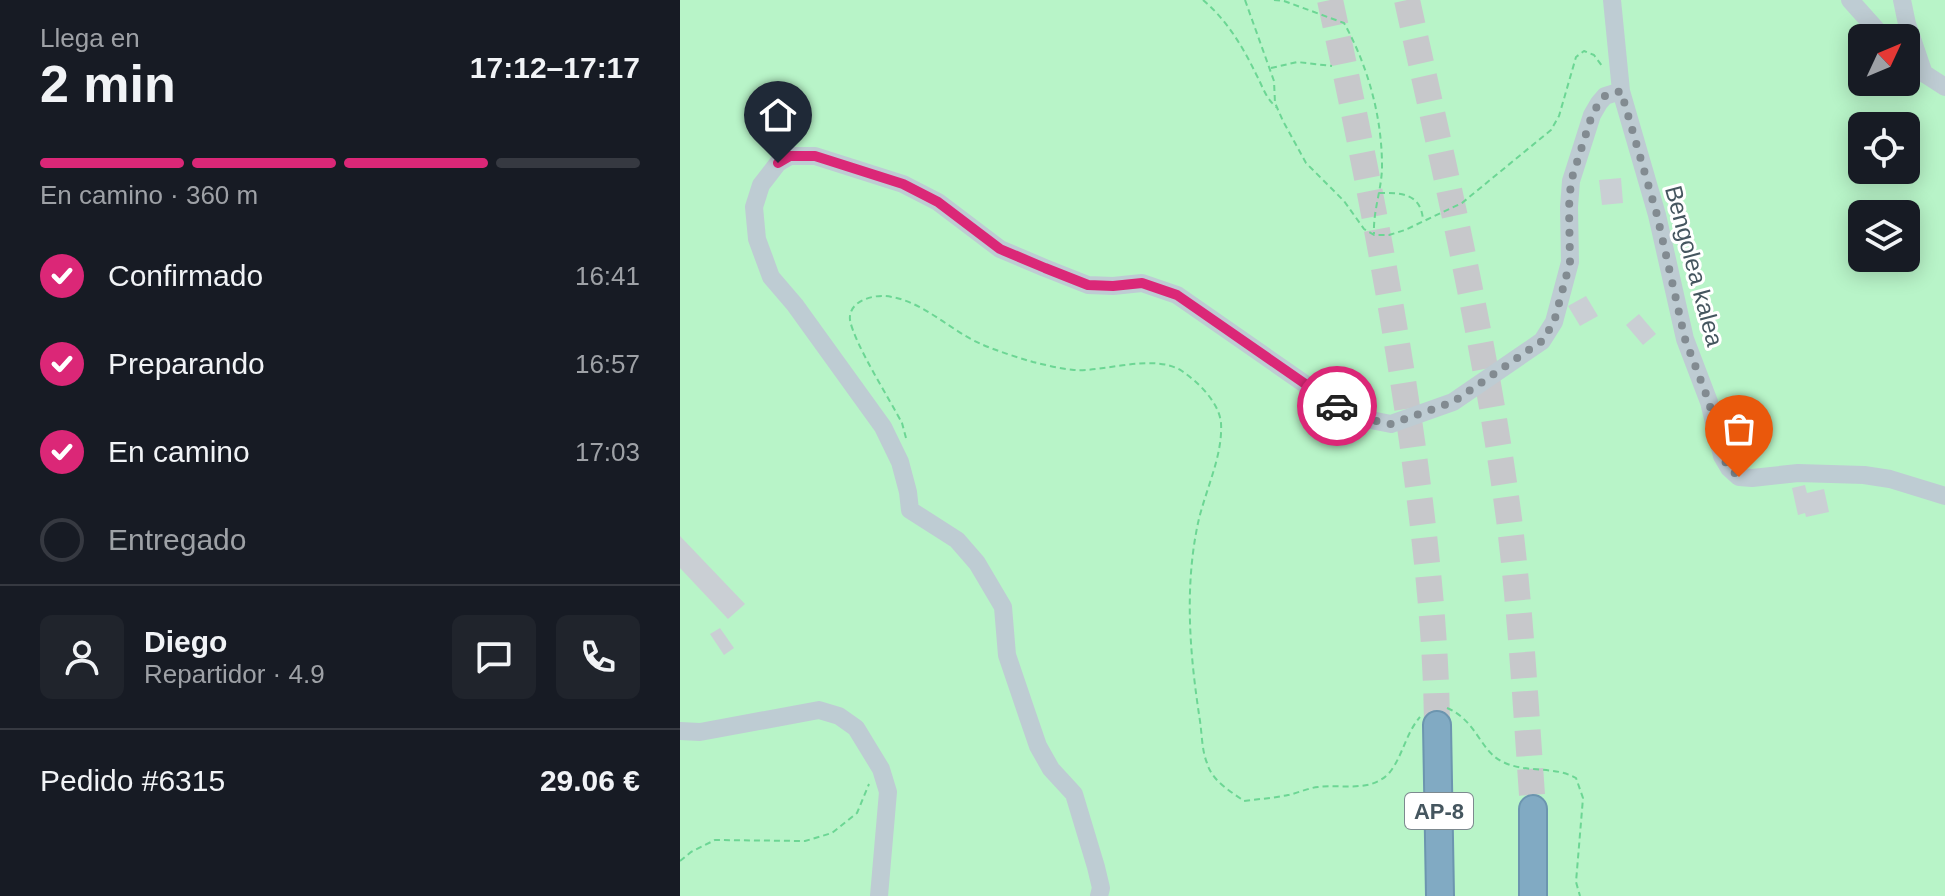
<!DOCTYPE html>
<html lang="es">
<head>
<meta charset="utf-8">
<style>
  body { margin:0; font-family:Helvetica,sans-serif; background:#20242c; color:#f1f3f6; height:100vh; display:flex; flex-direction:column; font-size:30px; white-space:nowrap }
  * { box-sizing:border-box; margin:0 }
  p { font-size:26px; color:#9ea1a6 }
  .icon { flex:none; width:44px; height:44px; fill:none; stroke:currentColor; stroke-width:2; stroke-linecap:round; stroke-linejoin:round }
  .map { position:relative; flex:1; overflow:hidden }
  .side { display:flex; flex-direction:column; background:#171b24; width:680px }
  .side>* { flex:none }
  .needle { width:52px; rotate:46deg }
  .tools { position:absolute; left:1168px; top:24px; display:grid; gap:16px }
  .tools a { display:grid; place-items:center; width:72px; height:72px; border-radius:12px; background:#171b24; box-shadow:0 4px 20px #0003; font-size:40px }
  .pin { position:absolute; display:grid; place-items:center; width:68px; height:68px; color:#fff; margin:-82px -34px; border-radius:50% 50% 50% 0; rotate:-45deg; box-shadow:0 0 8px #0007 }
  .pin .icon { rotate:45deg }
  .courier { position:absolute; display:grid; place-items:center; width:80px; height:80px; margin:-40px; border:6px solid #db2777; border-radius:50%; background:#fff; color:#222; box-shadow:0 2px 10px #0007 }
  .summary em { font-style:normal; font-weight:700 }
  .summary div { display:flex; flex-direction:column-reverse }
  .summary { display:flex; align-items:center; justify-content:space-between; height:136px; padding:0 40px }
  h1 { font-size:52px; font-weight:700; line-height:60px }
  .bar { display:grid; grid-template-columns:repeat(4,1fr); gap:12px 8px; align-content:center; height:96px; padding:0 40px }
  .bar i { height:10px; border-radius:6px; background:#363941 }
  .bar .selected { background:#db2777 }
  .bar p { grid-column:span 4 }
  .line { display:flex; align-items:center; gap:20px; padding:0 40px; border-top:2px solid #363941 }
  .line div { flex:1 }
  .round { display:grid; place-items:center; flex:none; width:84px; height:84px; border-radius:12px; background:#20242c }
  ol { padding:0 40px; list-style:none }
  li { display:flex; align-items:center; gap:24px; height:88px }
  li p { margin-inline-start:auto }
  li .icon { padding:8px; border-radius:50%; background:#db2777; color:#fff; stroke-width:4 }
  li:last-child { color:#9ea1a6 }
  li i { width:44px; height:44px; border:4px solid #363941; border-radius:50% }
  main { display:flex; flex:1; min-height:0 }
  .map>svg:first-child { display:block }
</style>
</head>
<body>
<main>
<section class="side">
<div class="summary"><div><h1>2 min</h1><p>Llega en</p></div><em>17:12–17:17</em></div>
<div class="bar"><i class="selected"></i><i class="selected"></i><i class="selected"></i><i></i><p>En camino · 360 m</p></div>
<ol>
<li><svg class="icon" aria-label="check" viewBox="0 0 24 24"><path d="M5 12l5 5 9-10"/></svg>Confirmado<p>16:41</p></li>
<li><svg class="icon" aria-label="check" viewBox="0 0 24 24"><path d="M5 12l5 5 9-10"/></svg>Preparando<p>16:57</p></li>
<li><svg class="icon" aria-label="check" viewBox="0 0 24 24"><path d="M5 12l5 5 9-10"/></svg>En camino<p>17:03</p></li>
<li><i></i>Entregado</li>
</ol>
<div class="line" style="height:144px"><a class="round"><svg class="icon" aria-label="person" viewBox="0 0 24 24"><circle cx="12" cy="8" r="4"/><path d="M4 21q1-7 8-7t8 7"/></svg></a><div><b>Diego</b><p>Repartidor · 4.9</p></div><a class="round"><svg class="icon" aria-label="chat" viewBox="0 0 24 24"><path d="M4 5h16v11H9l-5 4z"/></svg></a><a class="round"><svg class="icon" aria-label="phone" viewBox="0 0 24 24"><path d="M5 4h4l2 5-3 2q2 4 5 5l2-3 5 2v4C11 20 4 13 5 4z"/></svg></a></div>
<div class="line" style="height:104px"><div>Pedido #6315</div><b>29.06 €</b></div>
</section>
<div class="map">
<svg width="1265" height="896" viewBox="0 0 1265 896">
  <rect width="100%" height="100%" fill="#f2eeef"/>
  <path fill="#b8f4c8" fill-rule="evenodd" d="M 0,0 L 1265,0 L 1265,896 L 0,896 ZM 1182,38 L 1226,38 L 1226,82 L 1182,82 ZM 1182,126 L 1226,126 L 1226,170 L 1182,170 ZM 1182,214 L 1226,214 L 1226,258 L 1182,258 Z"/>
  <path fill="#cacfd4" d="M 941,178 L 943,203 L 922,205 L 919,180 Z
    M 906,296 L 918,316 L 900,326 L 888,306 Z
    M 959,314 L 976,334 L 963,345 L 946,325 Z
    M 1125,485 L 1127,493 L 1144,489 L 1149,512 L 1126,517 L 1125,513 L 1118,515 L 1112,488 Z
    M 0,536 L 65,604 L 48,619 L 0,568 Z
    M 40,628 L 54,648 L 44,655 L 30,634 Z"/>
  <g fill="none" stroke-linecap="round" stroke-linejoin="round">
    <path stroke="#c7c8cb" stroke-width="26" stroke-dasharray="26 13" stroke-linecap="butt" d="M 650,0 C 682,147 711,293 732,441 C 745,536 756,630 757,725
      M 727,0 C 765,172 806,344 829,519 C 841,615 846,712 853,809"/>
    <g stroke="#6c95af" stroke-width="30">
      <path id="highway" d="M 757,725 L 760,896
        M 853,896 L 853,809"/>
    </g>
    <path stroke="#6cd694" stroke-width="2" stroke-dasharray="6 4" stroke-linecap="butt" d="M 523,0 C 546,19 563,47 576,74 C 583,87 585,97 596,107
      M 565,0 L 594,81 L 595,103 L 603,121 L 626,163 L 664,201 L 684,229 L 694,235 L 709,235 L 725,230 L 782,203 L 871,130 L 879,116 L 896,57 L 904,51 L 914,55 L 922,66
      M 594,0 L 604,1 L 664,23 C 688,66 702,117 702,166 C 702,189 693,210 694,234
      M 591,68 L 617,62 L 652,66
      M 699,193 C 719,193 741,192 743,220
      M 226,438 L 222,423 C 210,400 174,343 170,320 C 168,302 191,295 205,296 C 241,299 269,330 301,344 C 317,351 336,357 353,362 C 366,365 381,369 394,370 C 425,372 474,353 502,371 C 518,382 539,402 541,423 C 543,456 525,491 518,523 C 504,589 510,656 520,721 C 522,735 522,751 527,763 C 532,781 550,791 564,801 C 579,799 594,798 608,795 C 618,793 628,788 638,787 C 663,784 692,793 710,772 C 723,755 726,733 740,717
      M 767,708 C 796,720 800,750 821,761 C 845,774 873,765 896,778 L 903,798 L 896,882 L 900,896
      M 0,861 L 11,852 L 35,840 L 125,841 L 152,833 L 177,813 L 189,784"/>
    <path stroke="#beccd3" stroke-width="18" d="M 932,0 L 941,91 L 977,215 L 1005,339 L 1029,402 L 1042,456 L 1049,468 L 1059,477 L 1072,478 L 1118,473 L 1184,475 L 1210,479 L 1265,496
      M 1170,0 L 1204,38
      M 1222,0 L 1227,24 L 1244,74
      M 1234,67 L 1265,87
      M 0,731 L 20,732 L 139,710 L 159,716 L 176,728 L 201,769 L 208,792 L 199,896
      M 419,896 L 421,888 L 416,867 L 394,794 L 371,769 L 358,746 L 347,714 L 327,655 L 323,607 L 297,563 L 277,540 L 230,510 L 228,492 L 220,462 L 203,427 L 115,305 L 91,277 L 77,239 L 74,207 L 81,185 L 98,163 L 110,156 L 135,156 L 223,184 L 258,202 L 320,249 L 365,268 L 408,285 L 433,286 L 462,283 L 497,295 L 671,416 L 711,424 L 773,402 L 862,341 L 874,322 L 890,262 L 889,207 L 891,181 L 912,115 L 919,103 L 925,96 L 941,91"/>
    <use href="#highway" stroke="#81aac3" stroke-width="26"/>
  </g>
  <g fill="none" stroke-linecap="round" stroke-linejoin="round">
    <path stroke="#828b91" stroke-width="8" stroke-dasharray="0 14.4" d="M 657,406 L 671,416 L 711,424 L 773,402 L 862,341 L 874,322 L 890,262 L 889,207 L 891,181 L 912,115 L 919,103 L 925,96 L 941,91 L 977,215 L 1005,339 L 1029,402 L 1042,456 L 1049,468 L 1059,477"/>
    <path stroke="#db2777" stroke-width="10" d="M 98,163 L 110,156 L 135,156 L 223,184 L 258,202 L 320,249 L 365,268 L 408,285 L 433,286 L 462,283 L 497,295 L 657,406"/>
  </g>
  <g text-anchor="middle" stroke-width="6" stroke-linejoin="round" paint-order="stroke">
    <rect fill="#fff" stroke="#7d898f" stroke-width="2" x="725" y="793" width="68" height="36" rx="6"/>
    <g font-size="22" font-weight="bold" fill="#45565f">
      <text x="759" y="819">AP-8</text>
    </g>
    <g font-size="24" fill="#45565f" stroke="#fff">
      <text transform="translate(1014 266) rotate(75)" y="8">Bengolea kalea</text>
    </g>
  </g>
</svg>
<div class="tools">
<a><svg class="needle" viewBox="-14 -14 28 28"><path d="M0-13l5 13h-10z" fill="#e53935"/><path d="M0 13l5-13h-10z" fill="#9ea1a6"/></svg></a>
<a><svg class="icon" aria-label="locate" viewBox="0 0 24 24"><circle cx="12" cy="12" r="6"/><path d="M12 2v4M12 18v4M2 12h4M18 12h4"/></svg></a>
<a><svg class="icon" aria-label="layers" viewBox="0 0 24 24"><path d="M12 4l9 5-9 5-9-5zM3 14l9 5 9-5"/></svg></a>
</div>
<div class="pin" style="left:1059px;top:477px;background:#ea580c"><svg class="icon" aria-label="bag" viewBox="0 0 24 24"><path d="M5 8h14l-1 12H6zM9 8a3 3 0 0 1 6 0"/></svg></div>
<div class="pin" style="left:98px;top:163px;background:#1f2937"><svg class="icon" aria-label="home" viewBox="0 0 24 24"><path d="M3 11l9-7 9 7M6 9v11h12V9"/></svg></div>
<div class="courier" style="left:657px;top:406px"><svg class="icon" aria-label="car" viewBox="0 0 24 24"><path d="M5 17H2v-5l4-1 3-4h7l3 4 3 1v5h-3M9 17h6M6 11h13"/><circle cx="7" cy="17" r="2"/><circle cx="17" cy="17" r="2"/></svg></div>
</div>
</main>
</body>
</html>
